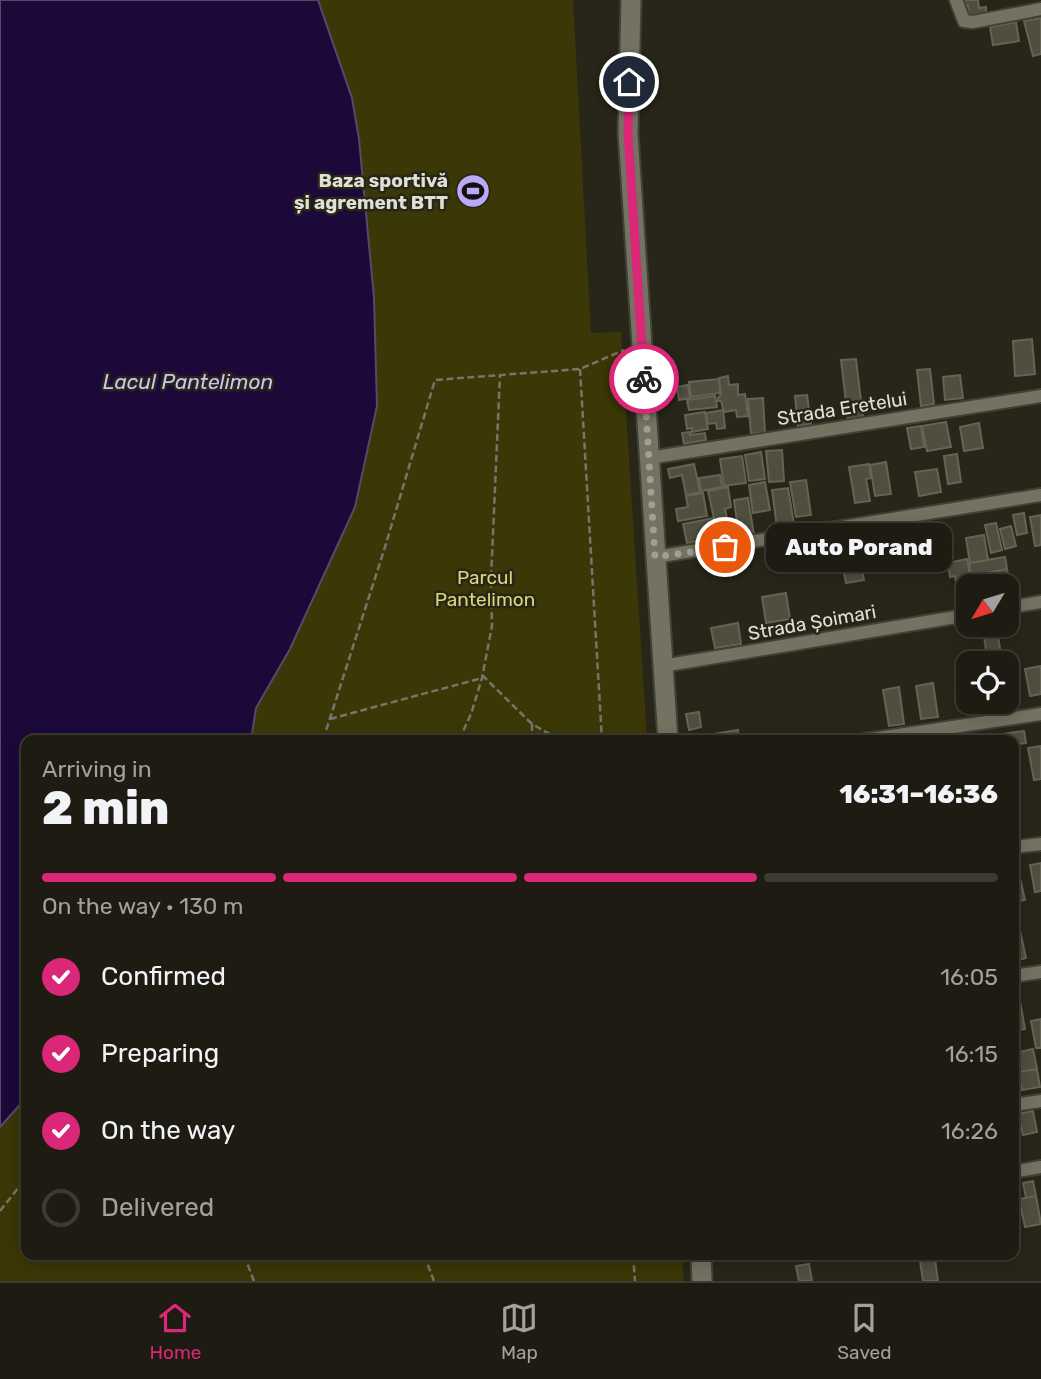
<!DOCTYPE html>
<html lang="en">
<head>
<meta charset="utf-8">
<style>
  body { margin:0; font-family:Rubik,sans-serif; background:#2b2920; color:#f1f3f6; height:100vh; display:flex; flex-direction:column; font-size:26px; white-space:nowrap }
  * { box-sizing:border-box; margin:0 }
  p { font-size:23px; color:#a1a19f }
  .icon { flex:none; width:38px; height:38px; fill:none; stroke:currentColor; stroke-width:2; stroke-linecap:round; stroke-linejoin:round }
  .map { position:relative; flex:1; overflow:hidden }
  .details { position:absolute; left:21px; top:735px; width:998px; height:525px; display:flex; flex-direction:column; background:#1e1c12; border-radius:14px; box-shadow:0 4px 18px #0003,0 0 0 2px #3c3a32 }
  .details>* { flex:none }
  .needle { width:46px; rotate:232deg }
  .controls { position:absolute; left:956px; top:574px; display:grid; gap:14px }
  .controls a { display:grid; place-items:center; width:63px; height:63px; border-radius:14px; background:#1e1c12; box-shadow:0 4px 18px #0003,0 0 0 2px #3c3a32; font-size:35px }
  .pin { position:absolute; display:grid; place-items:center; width:60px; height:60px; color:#fff; margin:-30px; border:4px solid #fff; border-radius:50%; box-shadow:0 2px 7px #0007 }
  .courier { position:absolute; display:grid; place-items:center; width:70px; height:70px; margin:-35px; border:5px solid #db2777; border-radius:50%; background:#fff; color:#222; box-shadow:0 2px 9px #0007 }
  .bubble { position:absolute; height:49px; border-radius:14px; background:#1e1c12; box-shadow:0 4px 18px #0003,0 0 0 2px #3c3a32; font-size:23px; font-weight:800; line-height:49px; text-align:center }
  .head em { font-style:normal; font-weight:800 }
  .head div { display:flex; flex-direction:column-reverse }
  .head { display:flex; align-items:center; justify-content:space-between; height:119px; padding:0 21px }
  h1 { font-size:46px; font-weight:800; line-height:52px }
  .bar { display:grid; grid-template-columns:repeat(4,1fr); gap:10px 7px; align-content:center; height:84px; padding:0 21px }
  .bar i { height:9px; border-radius:5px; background:#3c3a32 }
  .bar .current { background:#db2777 }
  .bar p { grid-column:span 4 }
  ol { padding:0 21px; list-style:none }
  li { display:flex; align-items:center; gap:21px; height:77px }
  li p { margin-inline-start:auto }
  li .icon { padding:7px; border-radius:50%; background:#db2777; color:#fff; stroke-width:4 }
  li:last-child { color:#a1a19f }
  li i { width:38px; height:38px; border:4px solid #3c3a32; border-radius:50% }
  .menu { display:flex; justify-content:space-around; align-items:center; height:98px; border-top:2px solid #3c3a32; background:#1e1c12; font-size:19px; color:#a1a19f }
  .menu a { display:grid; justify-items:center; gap:4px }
  .menu .current { color:#db2777 }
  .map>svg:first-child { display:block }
</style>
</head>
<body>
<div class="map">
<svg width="1041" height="1281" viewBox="0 0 1041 1281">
  <rect width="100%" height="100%" fill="#282618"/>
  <path fill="#3c3706" d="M 318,0 L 573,0 L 591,333 L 621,332 L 647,740 L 251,740 L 256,708 L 290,649 L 374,346 L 374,298 L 352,98 Z
    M 26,1098 L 26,1255 L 682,1255 L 684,1281 L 0,1281 L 0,1127 Z"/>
  <path fill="#1c093a" stroke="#574a69" stroke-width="2" d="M 0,0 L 318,0 L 352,98 L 359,139 L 374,298 L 377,406 L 355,507 L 290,649 L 256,708 L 251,740 L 26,740 L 26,1098 L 0,1127 Z"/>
  <path fill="#4f4e3f" stroke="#656454" stroke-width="2" d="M 964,0 L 978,0 L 979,8 L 986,7 L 986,16 L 969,18 L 968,5 L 964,5 Z
    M 1041,18 L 1041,54 L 1033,56 L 1024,21 Z
    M 1016,22 L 1019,41 L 993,45 L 990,27 Z
    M 1032,339 L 1035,374 L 1015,376 L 1013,341 Z
    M 856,359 L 863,417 L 848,419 L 841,360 Z
    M 930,369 L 934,404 L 921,406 L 917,370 Z
    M 960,375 L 963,398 L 945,400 L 943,377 Z
    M 728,376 L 729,385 L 738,384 L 738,395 L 745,394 L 748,416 L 737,417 L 736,410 L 724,412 L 721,401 L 718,401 L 718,398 L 721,394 L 719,378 Z
    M 719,379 L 720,393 L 691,397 L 689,382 Z
    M 688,385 L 690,398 L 679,400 L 677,387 Z
    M 807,395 L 811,424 L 798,426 L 795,396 Z
    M 715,396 L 717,407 L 689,410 L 687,400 Z
    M 763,398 L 765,433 L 751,434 L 748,399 Z
    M 723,410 L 725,428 L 717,429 L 716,423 L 708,424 L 706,413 Z
    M 705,412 L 708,429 L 692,432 L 692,428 L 687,429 L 685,415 Z
    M 946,422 L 951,447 L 927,451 L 922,426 Z
    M 979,423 L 983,448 L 964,451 L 960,427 Z
    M 921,426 L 924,447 L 911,449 L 907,428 Z
    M 690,432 L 690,435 L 705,433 L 706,440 L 684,444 L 682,433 Z
    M 782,450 L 784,481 L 769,482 L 766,451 Z
    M 761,452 L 765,479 L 749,481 L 745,455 Z
    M 957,454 L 961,482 L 948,484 L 944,456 Z
    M 742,456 L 746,483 L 724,486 L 720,459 Z
    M 886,462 L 891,494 L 875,496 L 870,465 Z
    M 694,464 L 700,492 L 686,495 L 682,475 L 670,478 L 668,469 Z
    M 869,464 L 871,478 L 866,479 L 870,501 L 855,503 L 849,467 Z
    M 937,469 L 941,492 L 919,496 L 915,472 Z
    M 720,475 L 722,487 L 701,491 L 699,478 Z
    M 806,480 L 811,515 L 796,517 L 790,482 Z
    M 765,482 L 770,510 L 753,513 L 749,485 Z
    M 728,487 L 731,507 L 725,509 L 728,523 L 724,524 L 727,539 L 719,541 L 708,491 Z
    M 788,488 L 794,524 L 777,527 L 772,490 Z
    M 703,493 L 707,516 L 678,521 L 676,509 L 688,507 L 686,496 Z
    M 748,498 L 754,535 L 739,537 L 734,500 Z
    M 1024,513 L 1027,533 L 1017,535 L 1013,515 Z
    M 1041,515 L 1041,545 L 1035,546 L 1030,517 Z
    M 714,518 L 719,542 L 708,544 L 707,539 L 687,543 L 683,524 Z
    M 996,523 L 1002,550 L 991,553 L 985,525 Z
    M 1011,526 L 1016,546 L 1005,549 L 1000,529 Z
    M 933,531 L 938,560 L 923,563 L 917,534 Z
    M 984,535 L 988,560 L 970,563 L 966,538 Z
    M 844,542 L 847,559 L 822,564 L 819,547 Z
    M 900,544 L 904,564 L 869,571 L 865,551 Z
    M 1005,557 L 1007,569 L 986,573 L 989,586 L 973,586 L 969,563 Z
    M 967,559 L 972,586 L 968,586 L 968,598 L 959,600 L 955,576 L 950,577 L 948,563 Z
    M 860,561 L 864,580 L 846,583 L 842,564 Z
    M 1007,569 L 1012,595 L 1006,596 L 1006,586 L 998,586 L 995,571 Z
    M 786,593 L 790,619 L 766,623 L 762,597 Z
    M 738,623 L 741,644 L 715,648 L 711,628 Z
    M 987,625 L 996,625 L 1002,660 L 976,663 L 975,653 L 986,650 L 983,629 L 988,628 Z
    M 1041,666 L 1041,694 L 1030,696 L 1025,669 Z
    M 933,683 L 938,717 L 921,719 L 916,686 Z
    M 899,687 L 904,724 L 889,726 L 883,690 Z
    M 968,692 L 968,702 L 986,702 L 987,708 L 965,711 L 962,693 Z
    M 699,712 L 701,727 L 689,730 L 686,714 Z
    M 738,730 L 739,740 L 714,740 L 713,734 Z
    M 1024,731 L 1026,743 L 1013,745 L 1013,740 L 1003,740 L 1002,734 Z
    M 1041,746 L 1041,779 L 1034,780 L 1028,748 Z
    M 1041,863 L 1041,891 L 1035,892 L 1030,865 Z
    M 1017,865 L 1025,900 L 1013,902 L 1013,866 Z
    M 1019,926 L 1026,958 L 1013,961 L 1013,927 Z
    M 1019,996 L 1025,1029 L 1013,1031 L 1013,997 Z
    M 1041,1019 L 1041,1048 L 1036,1048 L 1031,1021 Z
    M 1033,1049 L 1037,1069 L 1018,1072 L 1015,1053 Z
    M 1037,1069 L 1040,1087 L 1022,1090 L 1018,1072 Z
    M 1033,1111 L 1037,1132 L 1023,1135 L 1018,1114 Z
    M 1033,1181 L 1036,1196 L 1026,1198 L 1023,1183 Z
    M 1036,1196 L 1041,1224 L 1025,1227 L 1019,1199 Z
    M 935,1259 L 938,1281 L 923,1281 L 920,1261 Z
    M 809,1264 L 812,1281 L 799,1281 L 796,1266 Z"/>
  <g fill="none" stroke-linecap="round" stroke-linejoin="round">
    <g stroke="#434137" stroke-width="16">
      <path id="street" d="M 956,0 L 964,21 L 973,22 L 1041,9
        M 649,458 L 1041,396
        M 655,557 L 1041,495
        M 1006,608 L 1041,602
        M 662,666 L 968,615
        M 865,740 L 1041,714
        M 1013,847 L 1041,844
        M 1013,976 L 1041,972
        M 1013,1105 L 1041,1101
        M 1013,1172 L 1041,1167"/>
    </g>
    <g stroke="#434137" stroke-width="23">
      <path id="secondary" d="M 631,0 L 628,133 L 668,740
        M 701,1255 L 702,1281"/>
    </g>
    <path stroke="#767569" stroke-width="2.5" stroke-dasharray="7 3.5" stroke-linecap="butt" d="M 580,369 L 602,740
      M 482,675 L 532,724 L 560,740
      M 330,719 L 482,678
      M 532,724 L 532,740
      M 323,740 L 385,547 L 435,380 L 580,369 L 624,350
      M 459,740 L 471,714 L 482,678 L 492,626 L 491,579 L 500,375
      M 0,1211 L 26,1178
      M 244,1255 L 254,1281
      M 424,1255 L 434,1281
      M 633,1255 L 635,1281"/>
    <use href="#street" stroke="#747362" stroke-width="12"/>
    <use href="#secondary" stroke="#747362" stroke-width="19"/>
  </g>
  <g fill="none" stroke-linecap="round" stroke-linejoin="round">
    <path stroke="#a09f94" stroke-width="7" stroke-dasharray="0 12.6" d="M 644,379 L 655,557 L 725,547"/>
    <path stroke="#db2777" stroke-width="9" d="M 629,82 L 628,133 L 644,379"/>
  </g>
  <defs>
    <g id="stadium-disc" transform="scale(1.75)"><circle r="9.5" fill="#bca9f5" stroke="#282618"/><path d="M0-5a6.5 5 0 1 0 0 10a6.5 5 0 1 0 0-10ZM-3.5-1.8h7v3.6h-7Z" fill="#111"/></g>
  </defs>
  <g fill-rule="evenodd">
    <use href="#stadium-disc" x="473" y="191"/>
  </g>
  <g text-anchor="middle" stroke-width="5" stroke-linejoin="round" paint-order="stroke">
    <g font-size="19" font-weight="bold" fill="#e0e0d7" stroke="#282618" text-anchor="end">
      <text x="448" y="187">Baza sportivă<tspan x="448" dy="22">și agrement BTT</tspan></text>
    </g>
    <g font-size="19" fill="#e0e0d7" stroke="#282618">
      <text transform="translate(842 408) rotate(-9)" y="7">Strada Eretelui</text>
      <text transform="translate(812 622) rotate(-10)" y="7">Strada Șoimari</text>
    </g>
    <g font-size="19" fill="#dfd677" stroke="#282618">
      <text x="485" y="584">Parcul<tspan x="485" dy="22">Pantelimon</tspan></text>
    </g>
    <g font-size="21" font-style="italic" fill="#cec3f6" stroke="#282618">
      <text x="188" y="389">Lacul Pantelimon</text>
    </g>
  </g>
</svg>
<div class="controls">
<a><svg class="needle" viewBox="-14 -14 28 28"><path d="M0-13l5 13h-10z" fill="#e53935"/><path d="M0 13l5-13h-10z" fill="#a1a19f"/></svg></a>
<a><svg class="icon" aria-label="locate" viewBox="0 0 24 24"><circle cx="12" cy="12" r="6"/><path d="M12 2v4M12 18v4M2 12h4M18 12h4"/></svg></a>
</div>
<div class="pin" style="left:725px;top:547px;background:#ea580c"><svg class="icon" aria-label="bag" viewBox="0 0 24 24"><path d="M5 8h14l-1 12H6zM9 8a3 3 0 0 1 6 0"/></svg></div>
<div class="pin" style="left:629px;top:82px;background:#1f2937"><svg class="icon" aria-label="home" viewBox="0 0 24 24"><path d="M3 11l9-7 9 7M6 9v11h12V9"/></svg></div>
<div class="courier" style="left:644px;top:379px"><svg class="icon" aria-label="bike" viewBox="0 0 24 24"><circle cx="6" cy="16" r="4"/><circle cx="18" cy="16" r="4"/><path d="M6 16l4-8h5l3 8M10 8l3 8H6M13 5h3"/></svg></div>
<div class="bubble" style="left:766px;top:523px;width:186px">Auto Porand</div>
<section class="details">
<div class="head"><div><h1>2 min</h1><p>Arriving in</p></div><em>16:31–16:36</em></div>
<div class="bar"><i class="current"></i><i class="current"></i><i class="current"></i><i></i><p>On the way · 130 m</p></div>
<ol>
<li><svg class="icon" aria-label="check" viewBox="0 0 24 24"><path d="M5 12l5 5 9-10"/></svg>Confirmed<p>16:05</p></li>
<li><svg class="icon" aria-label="check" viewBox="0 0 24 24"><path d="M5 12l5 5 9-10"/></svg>Preparing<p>16:15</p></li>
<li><svg class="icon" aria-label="check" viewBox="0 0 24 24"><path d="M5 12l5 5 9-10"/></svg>On the way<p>16:26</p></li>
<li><i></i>Delivered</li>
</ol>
</section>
</div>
<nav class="menu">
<a class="current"><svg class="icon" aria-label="home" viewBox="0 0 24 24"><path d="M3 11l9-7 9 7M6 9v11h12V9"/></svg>Home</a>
<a><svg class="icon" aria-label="map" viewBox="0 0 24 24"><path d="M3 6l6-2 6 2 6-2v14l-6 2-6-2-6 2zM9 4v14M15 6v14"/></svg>Map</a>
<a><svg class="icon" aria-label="saved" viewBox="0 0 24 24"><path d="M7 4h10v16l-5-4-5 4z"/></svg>Saved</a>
</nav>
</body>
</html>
